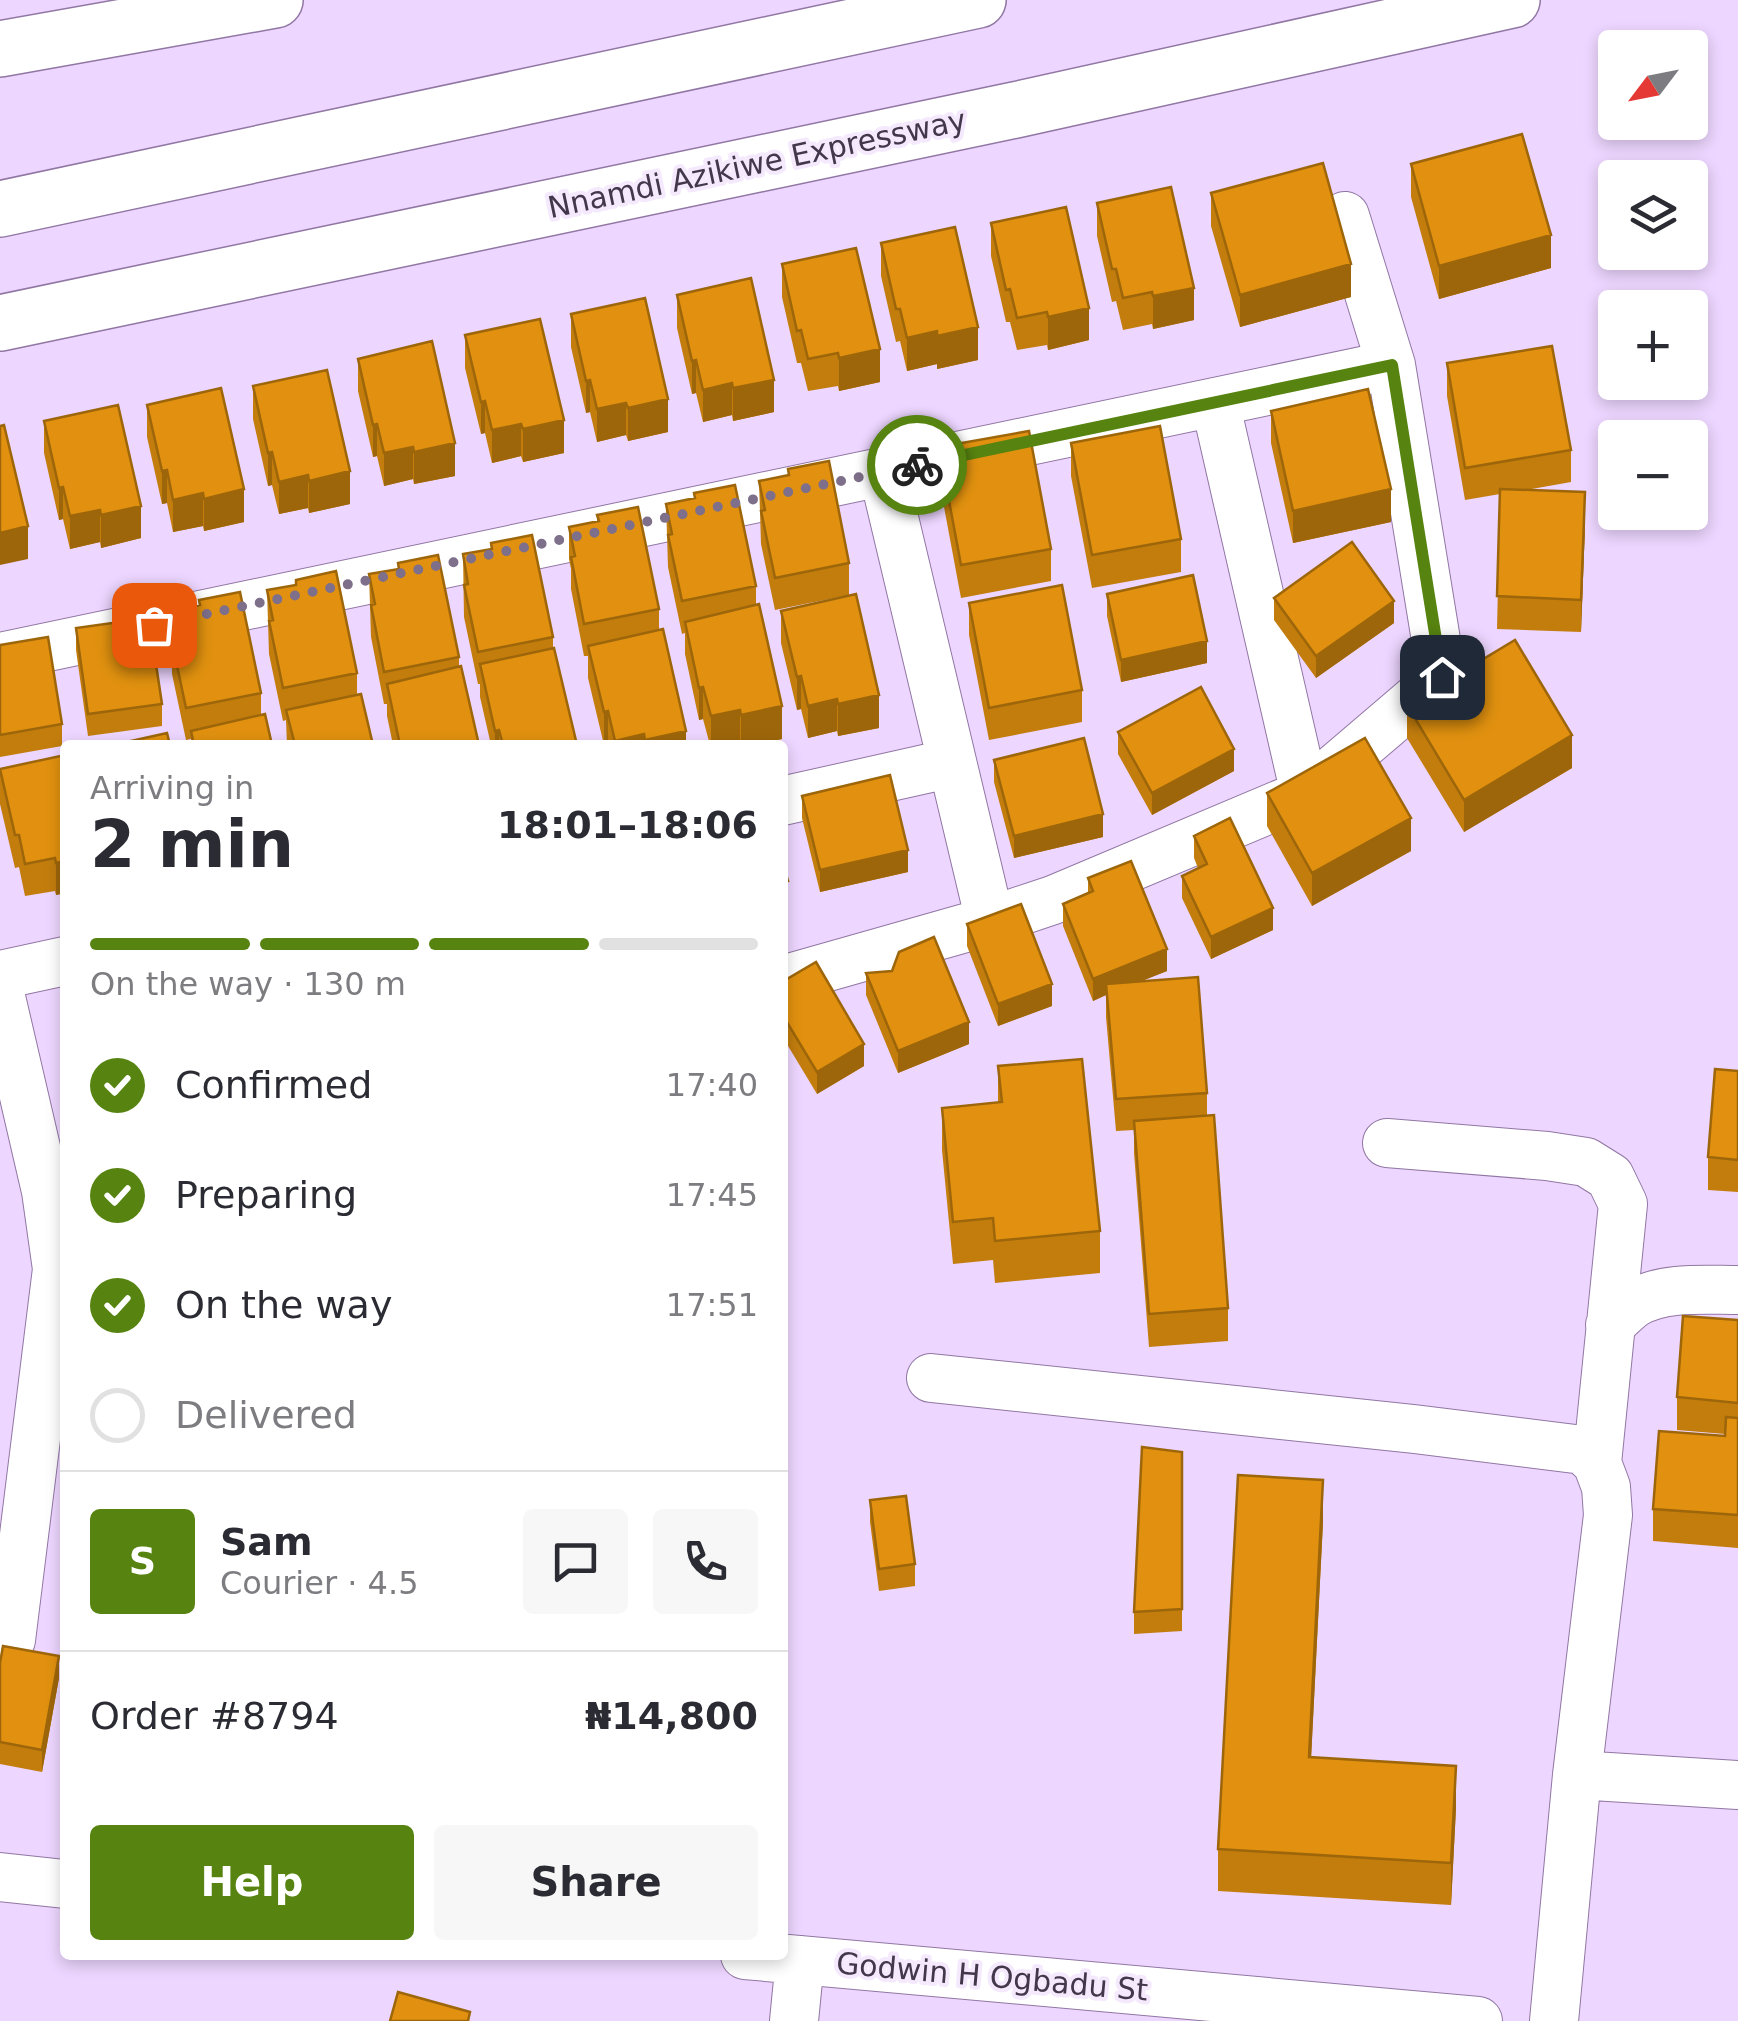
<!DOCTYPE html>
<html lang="en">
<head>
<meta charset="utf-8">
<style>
  body { margin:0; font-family:"DejaVu Sans",sans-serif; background:#f7f7f7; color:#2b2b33; height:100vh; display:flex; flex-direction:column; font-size:38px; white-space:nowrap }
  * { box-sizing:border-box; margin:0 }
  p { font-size:32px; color:#7c7c81 }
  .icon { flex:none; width:55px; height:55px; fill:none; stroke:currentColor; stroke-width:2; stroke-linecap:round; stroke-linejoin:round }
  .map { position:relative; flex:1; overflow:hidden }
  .drawer { position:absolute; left:60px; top:740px; width:728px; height:1220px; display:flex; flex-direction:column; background:#fff; border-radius:10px; box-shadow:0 5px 15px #0003 }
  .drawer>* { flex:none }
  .needle { width:65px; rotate:238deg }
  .controls { position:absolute; left:1598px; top:30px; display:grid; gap:20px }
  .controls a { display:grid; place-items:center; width:110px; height:110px; border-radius:10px; background:#fff; box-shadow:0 5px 15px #0003; font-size:50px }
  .pin { position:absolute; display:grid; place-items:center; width:85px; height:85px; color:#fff; margin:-42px; border-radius:20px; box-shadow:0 5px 15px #0006 }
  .courier { position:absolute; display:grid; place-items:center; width:100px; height:100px; margin:-50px; border:8px solid #578310; border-radius:50%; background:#fff; color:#222; box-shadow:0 2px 12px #0007 }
  .overview em { font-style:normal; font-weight:600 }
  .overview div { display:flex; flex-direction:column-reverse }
  .overview { display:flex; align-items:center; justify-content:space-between; height:170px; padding:0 30px }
  h1 { font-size:65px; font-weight:600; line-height:75px }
  .bar { display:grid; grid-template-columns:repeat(4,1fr); gap:15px 10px; align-content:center; height:120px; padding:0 30px }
  .bar i { height:12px; border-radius:8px; background:#e1e1e2 }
  .bar .on { background:#578310 }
  .bar p { grid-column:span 4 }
  .line { display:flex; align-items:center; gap:25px; padding:0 30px; border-top:2px solid #e1e1e2 }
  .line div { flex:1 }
  .round { display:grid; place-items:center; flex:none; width:105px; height:105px; border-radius:10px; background:#f7f7f7 }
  ol { padding:0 30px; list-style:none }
  li { display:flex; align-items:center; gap:30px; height:110px }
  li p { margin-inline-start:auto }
  li .icon { padding:10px; border-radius:50%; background:#578310; color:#fff; stroke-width:4 }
  li:last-child { color:#7c7c81 }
  li i { width:55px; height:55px; border:5px solid #e1e1e2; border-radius:50% }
  .action { display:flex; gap:20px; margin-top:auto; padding:20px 30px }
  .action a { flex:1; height:115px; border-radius:10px; background:#578310; color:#fff; font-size:40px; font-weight:600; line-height:115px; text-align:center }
  .action a+a { background:#f7f7f7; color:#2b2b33 }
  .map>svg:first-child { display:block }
</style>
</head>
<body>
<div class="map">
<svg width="1738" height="2021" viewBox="0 0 1738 2021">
  <rect width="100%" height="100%" fill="#edd6ff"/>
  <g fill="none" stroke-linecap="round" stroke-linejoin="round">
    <g stroke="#9177a4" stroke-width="50">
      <path id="minor" d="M 1215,402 L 1305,794
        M 883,472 L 990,921
        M 0,657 L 1391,365
        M 782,801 L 952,763
        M 0,975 L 65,961
        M 782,980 L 990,921 L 1053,900 L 1305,794 L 1442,677 L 1391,365 L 1345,216
        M 0,993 L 46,1191 L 57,1269 L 11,1640 L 0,1639
        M 1387,1143 L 1547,1156 L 1586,1162 L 1610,1177 L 1623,1204 L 1597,1463
        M 1610,1325 C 1618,1318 1626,1309 1635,1303 C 1664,1286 1705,1290 1738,1290
        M 931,1378 L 1414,1429 L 1583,1450 L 1597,1463 L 1606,1487 L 1608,1515 L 1577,1775 L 1554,2021
        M 1577,1775 L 1738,1785
        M 0,1877 L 65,1884
        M 745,1955 L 1478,2021
        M 794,2021 L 800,1960"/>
    </g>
    <g stroke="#9177a4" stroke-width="58">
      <path id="highway" d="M 0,49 L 275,0
        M 0,209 L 978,0
        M 0,323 L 1015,110 L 1512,0"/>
    </g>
    <use href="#minor" stroke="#fff" stroke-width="48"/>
    <use href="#highway" stroke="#fff" stroke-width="55"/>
  </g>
  <path fill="#c27d0d" d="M 1411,164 L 1551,268 L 1439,299 L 1411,197 Z
    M 1211,193 L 1351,297 L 1240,327 L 1211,226 Z
    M 1097,203 L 1194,320 L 1153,329 L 1152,324 L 1123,330 L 1116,301 L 1112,302 L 1097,236 Z
    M 991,223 L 1089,340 L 1048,350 L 1047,345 L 1017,350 L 1010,322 L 1006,322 L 991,256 Z
    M 881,243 L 978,360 L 937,369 L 937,364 L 907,371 L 900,341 L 896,342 L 881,276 Z
    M 782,264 L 880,382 L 839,391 L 838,386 L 808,391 L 801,363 L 797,363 L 782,297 Z
    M 677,295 L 774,412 L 733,421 L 732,415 L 703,422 L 696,393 L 692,394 L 677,328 Z
    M 571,314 L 668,432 L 628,441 L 626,435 L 597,442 L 590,412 L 586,413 L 571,347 Z
    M 465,335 L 564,453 L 523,462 L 521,456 L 492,463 L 485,433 L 481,434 L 465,368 Z
    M 358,359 L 455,476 L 414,484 L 413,479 L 384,486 L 377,456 L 373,457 L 358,391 Z
    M 1447,363 L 1571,450 L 1571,482 L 1526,490 L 1585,525 L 1581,632 L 1497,629 L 1500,494 L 1465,500 L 1447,396 Z
    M 253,386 L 350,504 L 309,513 L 308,508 L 279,514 L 272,485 L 268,486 L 253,419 Z
    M 147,405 L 244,522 L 204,531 L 203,526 L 173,532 L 167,503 L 162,504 L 147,437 Z
    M 1271,411 L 1391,522 L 1293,543 L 1271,443 Z
    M 44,421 L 141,538 L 101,548 L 100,542 L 70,549 L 63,519 L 59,520 L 44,453 Z
    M 1071,443 L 1181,539 L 1181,572 L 1092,588 L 1071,476 Z
    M 939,447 L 1051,549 L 1051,581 L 961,598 L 939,480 Z
    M 788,469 L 849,563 L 849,595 L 775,610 L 761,544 L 759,481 L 788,475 Z
    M 666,504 L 756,586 L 756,605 L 782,739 L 753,745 L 740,745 L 740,742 L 727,745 L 710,745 L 703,719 L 699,720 L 685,654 L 685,633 L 682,634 L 668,567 Z
    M 597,515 L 659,609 L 659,630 L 686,745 L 604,745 L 588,678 L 588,656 L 584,656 L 571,589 L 571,569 L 569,559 L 569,527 L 597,521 Z
    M 491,543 L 553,637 L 553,648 L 577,745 L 491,745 L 480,697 L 480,684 L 478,684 L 464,617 L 463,554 L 491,549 Z
    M 398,563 L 459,657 L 459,667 L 479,745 L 393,745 L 387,716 L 387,704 L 384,704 L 371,637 L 369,574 L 398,569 Z
    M 267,590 L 357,673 L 357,694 L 373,745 L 287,745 L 286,720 L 283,721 L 269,654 Z
    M 1107,594 L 1207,663 L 1121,682 L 1107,616 Z
    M 1274,598 L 1394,623 L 1316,678 L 1274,620 Z
    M 969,603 L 1082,690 L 1082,722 L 989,740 L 969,635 Z
    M 171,611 L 261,693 L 261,715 L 272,745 L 191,745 L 191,739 L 186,740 L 172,674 Z
    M 781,611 L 879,728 L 838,736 L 837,731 L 808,738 L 801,709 L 797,710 L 781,643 Z
    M 76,628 L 162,704 L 162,726 L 88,736 L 76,650 Z
    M 0,645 L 62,724 L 62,746 L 0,757 Z
    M 1407,705 L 1572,768 L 1464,832 L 1407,738 Z
    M 1118,732 L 1234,771 L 1152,815 L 1118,754 Z
    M 65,755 L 65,893 L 56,895 L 55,891 L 25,896 L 19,867 L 15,868 L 0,804 L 0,769 Z
    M 994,760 L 1103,837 L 1014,858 L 994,782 Z
    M 1267,793 L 1411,851 L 1312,906 L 1267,826 Z
    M 802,796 L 908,872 L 820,892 L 802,818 Z
    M 1194,836 L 1273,930 L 1211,959 L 1182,898 L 1182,876 L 1198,868 L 1194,858 Z
    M 1088,878 L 1167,971 L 1141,981 L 1207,1093 L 1207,1116 L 1228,1308 L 1228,1341 L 1149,1347 L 1134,1153 L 1134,1130 L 1116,1131 L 1106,1017 L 1106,995 L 1093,1001 L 1063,926 L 1063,904 L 1088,893 Z
    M 967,924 L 1052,1006 L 998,1026 L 967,946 Z
    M 866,973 L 969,1044 L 898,1073 L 866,995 Z
    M 782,982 L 864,1066 L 817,1094 L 782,1036 Z
    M 998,1066 L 1100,1231 L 1100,1273 L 995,1283 L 993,1260 L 953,1264 L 942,1150 L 942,1108 L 998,1103 Z
    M 1738,1071 L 1738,1192 L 1708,1190 L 1708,1157 Z
    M 1738,1320 L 1738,1548 L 1653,1541 L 1653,1509 L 1725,1436 L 1725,1434 L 1677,1430 L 1677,1397 Z
    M 1182,1452 L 1182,1631 L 1134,1634 L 1134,1612 Z
    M 870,1500 L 915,1564 L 915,1586 L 879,1591 L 870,1522 Z
    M 1323,1522 L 1311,1758 L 1456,1808 L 1451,1905 L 1218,1891 L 1218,1849 Z
    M 0,1663 L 59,1678 L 42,1772 L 0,1764 Z"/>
  <path fill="#9e660a" d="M 1551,235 L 1551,268 L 1439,299 L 1439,266 Z
    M 1351,264 L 1351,297 L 1240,327 L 1240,295 Z
    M 1194,288 L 1194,320 L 1153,329 L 1153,296 Z
    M 1089,308 L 1089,340 L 1048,350 L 1048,317 Z
    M 978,327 L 978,360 L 937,369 L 937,336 Z
    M 937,331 L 937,364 L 907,371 L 907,338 Z
    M 880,349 L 880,382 L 839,391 L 839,358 Z
    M 696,360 L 696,393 L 692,394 L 692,361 Z
    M 590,380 L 590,412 L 586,413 L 586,381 Z
    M 774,380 L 774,412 L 733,421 L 733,388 Z
    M 732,383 L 732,415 L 703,422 L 703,390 Z
    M 668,399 L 668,432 L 628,441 L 628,408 Z
    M 485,401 L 485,433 L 481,434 L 481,402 Z
    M 626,403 L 626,435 L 597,442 L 597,409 Z
    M 564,420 L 564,453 L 523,462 L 523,429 Z
    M 377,424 L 377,456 L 373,457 L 373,425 Z
    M 521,424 L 521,456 L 492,463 L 492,430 Z
    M 455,443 L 455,476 L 414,484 L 414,452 Z
    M 413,447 L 413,479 L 384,486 L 384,453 Z
    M 272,452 L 272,485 L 268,486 L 268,453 Z
    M 167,470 L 167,503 L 162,504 L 162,471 Z
    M 350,471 L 350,504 L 309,513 L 309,481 Z
    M 308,475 L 308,508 L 279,514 L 279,482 Z
    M 63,487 L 63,519 L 59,520 L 59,488 Z
    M 244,489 L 244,522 L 204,531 L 204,499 Z
    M 1391,489 L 1391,522 L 1293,543 L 1293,511 Z
    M 1585,492 L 1585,525 L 1581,632 L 1581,600 Z
    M 203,493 L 203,526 L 173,532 L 173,500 Z
    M 141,506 L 141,538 L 101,548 L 101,515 Z
    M 100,510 L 100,542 L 70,549 L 70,516 Z
    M 28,526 L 28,559 L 0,565 L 0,533 Z
    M 1394,601 L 1394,623 L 1316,678 L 1316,656 Z
    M 1207,641 L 1207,663 L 1121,682 L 1121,660 Z
    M 801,676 L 801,709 L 797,710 L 797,677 Z
    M 703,687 L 703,719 L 699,720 L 699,688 Z
    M 879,695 L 879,728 L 838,736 L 838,704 Z
    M 837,699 L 837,731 L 808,738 L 808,706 Z
    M 782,706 L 782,739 L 753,745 L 741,745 L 741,715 Z
    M 740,710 L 740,742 L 727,745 L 711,745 L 711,716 Z
    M 608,711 L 608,744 L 604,745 L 604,712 Z
    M 499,730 L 499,745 L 495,745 L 495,731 Z
    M 686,731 L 686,745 L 645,745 L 645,740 Z
    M 644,734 L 644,745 L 615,745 L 615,741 Z
    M 1572,735 L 1572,768 L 1464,832 L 1464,800 Z
    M 1234,749 L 1234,771 L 1152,815 L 1152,793 Z
    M 1103,814 L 1103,837 L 1014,858 L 1014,836 Z
    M 1411,818 L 1411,851 L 1312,906 L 1312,873 Z
    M 908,850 L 908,872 L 820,892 L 820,870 Z
    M 65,861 L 65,893 L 56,895 L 56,863 Z
    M 788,881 L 788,903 L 782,904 L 782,882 Z
    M 1273,908 L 1273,930 L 1211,959 L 1211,937 Z
    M 1167,949 L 1167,971 L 1107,995 L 1106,984 L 1106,995 L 1093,1001 L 1093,979 Z
    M 1052,984 L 1052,1006 L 998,1026 L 998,1004 Z
    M 969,1022 L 969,1044 L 898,1073 L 898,1051 Z
    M 864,1044 L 864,1066 L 817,1094 L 817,1072 Z
    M 1323,1480 L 1323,1522 L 1309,1800 L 1309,1757 Z
    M 59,1656 L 59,1678 L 42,1772 L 42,1750 Z
    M 1456,1766 L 1456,1808 L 1451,1905 L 1451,1863 Z"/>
  <path fill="#e1910f" stroke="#9e660a" stroke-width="2.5" d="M 1522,134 L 1551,235 L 1439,266 L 1411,164 Z
    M 1323,163 L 1351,264 L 1240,295 L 1211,193 Z
    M 1171,187 L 1194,288 L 1153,296 L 1152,292 L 1123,298 L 1116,269 L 1112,269 L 1097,203 Z
    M 1066,207 L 1089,308 L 1048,317 L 1047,312 L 1017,318 L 1010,289 L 1006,290 L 991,223 Z
    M 955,227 L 978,327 L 937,336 L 937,331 L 907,338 L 900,309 L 896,309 L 881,243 Z
    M 856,248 L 880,349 L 839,358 L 838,353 L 808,359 L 801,330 L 797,331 L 782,264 Z
    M 751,278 L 774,380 L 733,388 L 732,383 L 703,390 L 696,360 L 692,361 L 677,295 Z
    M 645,298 L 668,399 L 628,408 L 626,403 L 597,409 L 590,380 L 586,381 L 571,314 Z
    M 540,319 L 564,420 L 523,429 L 521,424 L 492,430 L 485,401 L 481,402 L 465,335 Z
    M 432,341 L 455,443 L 414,452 L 413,447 L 384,453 L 377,424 L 373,425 L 358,359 Z
    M 1552,346 L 1571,450 L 1465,468 L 1447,363 Z
    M 327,370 L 350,471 L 309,481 L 308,475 L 279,482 L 272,452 L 268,453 L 253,386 Z
    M 221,388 L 244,489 L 204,499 L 203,493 L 173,500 L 167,470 L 162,471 L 147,405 Z
    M 1368,389 L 1391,489 L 1293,511 L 1271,411 Z
    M 118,405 L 141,506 L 101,515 L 100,510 L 70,516 L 63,487 L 59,488 L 44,421 Z
    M 4,425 L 28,526 L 0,533 L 0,426 Z
    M 1160,426 L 1181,539 L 1092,555 L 1071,443 Z
    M 1029,431 L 1051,549 L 961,565 L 939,447 Z
    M 829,461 L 849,563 L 775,578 L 761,511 L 765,510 L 759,481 L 789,475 L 788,469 Z
    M 735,485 L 756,586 L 682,601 L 668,535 L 672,534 L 666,504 L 695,498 L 694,493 Z
    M 1500,489 L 1585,492 L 1581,600 L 1497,596 Z
    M 638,507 L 659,609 L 584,624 L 571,557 L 575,556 L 569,527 L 599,521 L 597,515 Z
    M 532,535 L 553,637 L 478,652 L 464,585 L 468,584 L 463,554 L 492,549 L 491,543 Z
    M 1352,542 L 1394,601 L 1316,656 L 1274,598 Z
    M 438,555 L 459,657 L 384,672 L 371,605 L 375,604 L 369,574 L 399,569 L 398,563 Z
    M 336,571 L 357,673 L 283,688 L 269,621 L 273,620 L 267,590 L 296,585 L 296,580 Z
    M 1193,575 L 1207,641 L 1121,660 L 1107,594 Z
    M 1062,585 L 1082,690 L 989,708 L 969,603 Z
    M 240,592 L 261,693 L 186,708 L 172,642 L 177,641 L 171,611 L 200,605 L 199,600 Z
    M 856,594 L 879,695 L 838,704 L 837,699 L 808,706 L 801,676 L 797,677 L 781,611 Z
    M 759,604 L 782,706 L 741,715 L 740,710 L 711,716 L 703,687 L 699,688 L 685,622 Z
    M 149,618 L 162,704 L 88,714 L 76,628 Z
    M 663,629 L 686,731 L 645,740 L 644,734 L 615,741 L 608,711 L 604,712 L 588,646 Z
    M 48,637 L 62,724 L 0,735 L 0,645 Z
    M 1515,640 L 1572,735 L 1464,800 L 1407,705 Z
    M 554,648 L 577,745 L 503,745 L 499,730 L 495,731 L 480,664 Z
    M 461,666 L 479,745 L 400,745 L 387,684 Z
    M 1201,687 L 1234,749 L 1152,793 L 1118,732 Z
    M 361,694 L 373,745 L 295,745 L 286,710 Z
    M 265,714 L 272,745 L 194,745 L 191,731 Z
    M 167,733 L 170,745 L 113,745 Z
    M 1084,738 L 1103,814 L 1014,836 L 994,760 Z
    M 1365,738 L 1411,818 L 1312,873 L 1267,793 Z
    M 65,755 L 65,861 L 56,863 L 55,858 L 25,864 L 19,835 L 15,835 L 0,769 Z
    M 890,775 L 908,850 L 820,870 L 802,796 Z
    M 1230,818 L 1273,908 L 1211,937 L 1182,876 L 1207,864 L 1194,836 Z
    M 782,860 L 788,881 L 782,882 Z
    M 1131,861 L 1167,949 L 1093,979 L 1063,904 L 1093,891 L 1088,878 Z
    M 1021,904 L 1052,984 L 998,1004 L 967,924 Z
    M 934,937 L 969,1022 L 898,1051 L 866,973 L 892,971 L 899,952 Z
    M 816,962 L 864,1044 L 817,1072 L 782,1014 L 782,982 Z
    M 1198,977 L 1207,1093 L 1116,1099 L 1106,984 Z
    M 1082,1059 L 1100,1231 L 995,1241 L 993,1218 L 953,1222 L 942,1108 L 1002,1102 L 998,1066 Z
    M 1715,1069 L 1738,1071 L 1738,1160 L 1708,1157 Z
    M 1214,1115 L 1228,1308 L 1149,1314 L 1134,1121 Z
    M 1683,1316 L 1738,1320 L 1738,1403 L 1677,1397 Z
    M 1726,1417 L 1738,1418 L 1738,1515 L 1653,1509 L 1659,1431 L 1725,1436 Z
    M 1142,1447 L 1182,1452 L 1182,1609 L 1134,1612 Z
    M 1238,1475 L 1323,1480 L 1309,1757 L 1456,1766 L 1451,1863 L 1218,1849 Z
    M 906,1496 L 915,1564 L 879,1569 L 870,1500 Z
    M 3,1646 L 59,1656 L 42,1750 L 0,1742 L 0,1663 Z
    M 398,1992 L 470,2012 L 468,2021 L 390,2021 Z"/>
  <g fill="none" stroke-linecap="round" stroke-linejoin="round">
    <path stroke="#7e6f8a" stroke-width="10" stroke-dasharray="0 18" d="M 154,625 L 917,465"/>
    <path stroke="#578310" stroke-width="12" d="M 917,465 L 1392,365 L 1442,677"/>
  </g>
  <g text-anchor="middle" stroke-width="8" stroke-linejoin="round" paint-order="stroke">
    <g font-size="30" fill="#42374b" stroke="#f4e9fd">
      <text transform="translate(757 164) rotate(-12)" y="10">Nnamdi Azikiwe Expressway</text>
      <text transform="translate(992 1977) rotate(5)" y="10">Godwin H Ogbadu St</text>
    </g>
  </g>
</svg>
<div class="controls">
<a><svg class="needle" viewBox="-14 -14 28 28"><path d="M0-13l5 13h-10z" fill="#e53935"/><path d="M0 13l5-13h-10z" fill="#7c7c81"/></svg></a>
<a><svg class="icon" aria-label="layers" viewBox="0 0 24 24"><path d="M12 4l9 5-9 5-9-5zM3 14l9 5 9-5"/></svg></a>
<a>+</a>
<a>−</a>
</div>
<div class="pin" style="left:154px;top:625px;background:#ea580c"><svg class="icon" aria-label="bag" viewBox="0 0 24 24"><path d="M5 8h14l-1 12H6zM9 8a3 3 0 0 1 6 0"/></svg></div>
<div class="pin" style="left:1442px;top:677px;background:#1f2937"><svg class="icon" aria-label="home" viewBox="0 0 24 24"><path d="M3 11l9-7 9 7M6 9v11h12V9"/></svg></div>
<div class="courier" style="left:917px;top:465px"><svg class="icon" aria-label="bike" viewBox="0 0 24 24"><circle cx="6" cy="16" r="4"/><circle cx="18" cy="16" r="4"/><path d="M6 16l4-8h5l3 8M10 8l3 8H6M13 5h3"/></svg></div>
<section class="drawer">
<div class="overview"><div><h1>2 min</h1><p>Arriving in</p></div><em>18:01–18:06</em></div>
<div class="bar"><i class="on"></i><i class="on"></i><i class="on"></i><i></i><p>On the way · 130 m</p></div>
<ol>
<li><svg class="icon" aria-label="check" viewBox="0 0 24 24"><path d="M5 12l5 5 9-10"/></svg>Confirmed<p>17:40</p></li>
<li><svg class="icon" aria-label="check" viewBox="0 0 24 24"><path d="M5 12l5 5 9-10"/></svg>Preparing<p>17:45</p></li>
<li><svg class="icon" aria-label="check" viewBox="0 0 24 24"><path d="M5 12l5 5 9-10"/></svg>On the way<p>17:51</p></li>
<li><i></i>Delivered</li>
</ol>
<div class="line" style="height:180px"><b class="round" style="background:#578310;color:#fff">S</b><div><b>Sam</b><p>Courier · 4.5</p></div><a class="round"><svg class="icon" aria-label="chat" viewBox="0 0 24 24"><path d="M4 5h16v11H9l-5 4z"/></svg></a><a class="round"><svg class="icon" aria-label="phone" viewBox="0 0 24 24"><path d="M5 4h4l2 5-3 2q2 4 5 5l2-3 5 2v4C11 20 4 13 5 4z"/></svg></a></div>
<div class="line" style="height:130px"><div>Order #8794</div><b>₦14,800</b></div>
<div class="action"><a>Help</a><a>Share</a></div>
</section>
</div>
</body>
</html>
